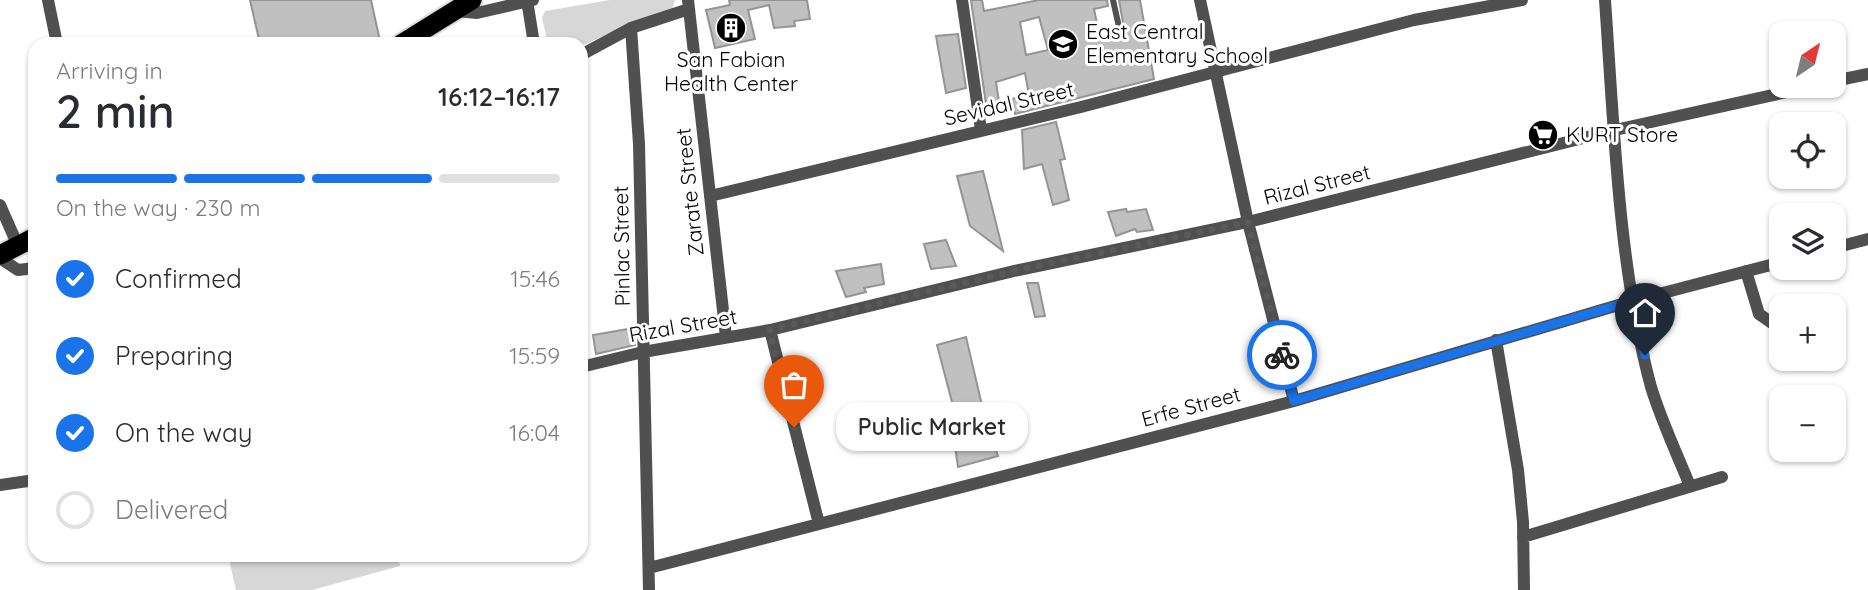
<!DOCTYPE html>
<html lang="en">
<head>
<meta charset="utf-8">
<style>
  body { margin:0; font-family:Quicksand,sans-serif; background:#f2f2f3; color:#2b2b33; height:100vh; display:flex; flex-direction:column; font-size:26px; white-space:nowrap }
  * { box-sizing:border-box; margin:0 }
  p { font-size:23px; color:#7c7c81 }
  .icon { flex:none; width:38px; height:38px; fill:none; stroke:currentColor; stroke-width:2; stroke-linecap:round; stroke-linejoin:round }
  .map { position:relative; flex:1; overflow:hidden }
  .sheet { position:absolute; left:28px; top:37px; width:560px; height:525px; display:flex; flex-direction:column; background:#fff; border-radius:21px; box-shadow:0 2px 5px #0004 }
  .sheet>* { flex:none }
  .needle { width:46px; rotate:35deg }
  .buttons { position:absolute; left:1769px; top:21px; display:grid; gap:14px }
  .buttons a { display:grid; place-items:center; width:77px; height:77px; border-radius:14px; background:#fff; box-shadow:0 2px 5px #0004; font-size:35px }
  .pin { position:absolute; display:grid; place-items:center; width:60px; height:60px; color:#fff; margin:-72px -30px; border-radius:50% 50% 50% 0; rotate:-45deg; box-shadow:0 0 7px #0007 }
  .pin .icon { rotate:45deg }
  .courier { position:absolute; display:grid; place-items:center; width:70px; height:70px; margin:-35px; border:5px solid #1a73e8; border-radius:50%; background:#fff; color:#222; box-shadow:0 2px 9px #0007 }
  .bubble { position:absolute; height:49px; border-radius:21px; background:#fff; box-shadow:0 2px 5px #0004; font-size:23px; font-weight:600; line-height:49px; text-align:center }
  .head em { font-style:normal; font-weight:600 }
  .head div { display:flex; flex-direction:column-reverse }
  .head { display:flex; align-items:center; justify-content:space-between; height:119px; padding:0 28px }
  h1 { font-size:46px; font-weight:600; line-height:52px }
  .bar { display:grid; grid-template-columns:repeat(4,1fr); gap:10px 7px; align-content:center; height:84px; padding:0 28px }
  .bar i { height:9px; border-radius:5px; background:#e1e1e2 }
  .bar .current { background:#1a73e8 }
  .bar p { grid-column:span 4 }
  ol { padding:0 28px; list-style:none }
  li { display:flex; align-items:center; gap:21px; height:77px }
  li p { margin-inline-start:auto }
  li .icon { padding:7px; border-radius:50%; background:#1a73e8; color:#fff; stroke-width:4 }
  li:last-child { color:#7c7c81 }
  li i { width:38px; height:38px; border:4px solid #e1e1e2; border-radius:50% }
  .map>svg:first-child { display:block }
</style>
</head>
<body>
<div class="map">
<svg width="1868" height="590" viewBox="0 0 1868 590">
  <rect width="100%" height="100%" fill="#fff"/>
  <path fill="#d7d7d7" d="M 610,0 L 675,0 L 672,10 L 634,22 L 581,46 L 548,44 L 542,18 L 545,11 Z
    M 228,555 L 398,555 L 400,566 L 312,590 L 236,590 Z"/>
  <path fill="#c0c0c0" stroke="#949494" stroke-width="2" fill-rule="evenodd" d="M 250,0 L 371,0 L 380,41 L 366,44 L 260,44 Z
    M 729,0 L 807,0 L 810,19 L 794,21 L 795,26 L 774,28 L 769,5 L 748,10 L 755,39 L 715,48 L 706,10 L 730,5 Z
    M 971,0 L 982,0 L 984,11 L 1039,0 L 1107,0 L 1108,6 L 1094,9 L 1100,38 L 1125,34 L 1119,0 L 1140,0 L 1154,79 L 1015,114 L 1012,99 L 1029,95 L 1025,73 L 996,82 L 999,102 L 986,104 ZM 1039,17 L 1048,50 L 1026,55 L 1020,22 Z
    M 958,34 L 966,88 L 946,93 L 936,36 Z
    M 1056,122 L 1065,159 L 1060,160 L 1069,200 L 1053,205 L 1042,164 L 1024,169 L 1022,130 Z
    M 983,171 L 1003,251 L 970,226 L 957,176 Z
    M 1126,209 L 1127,212 L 1146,209 L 1153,230 L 1137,232 L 1135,229 L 1116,236 L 1108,212 Z
    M 946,240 L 956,266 L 931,269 L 924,244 Z
    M 881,264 L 884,284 L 864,288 L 866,292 L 846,297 L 836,271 Z
    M 1027,283 L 1038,283 L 1045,316 L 1035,317 Z
    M 634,328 L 635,345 L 596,354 L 593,335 Z
    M 966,337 L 984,414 L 998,456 L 958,467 L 952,426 L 958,425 L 937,345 Z"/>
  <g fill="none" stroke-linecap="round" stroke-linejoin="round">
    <g stroke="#dbdbdb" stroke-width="23">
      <path id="trunk" d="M 401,44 L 472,0
        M 0,255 L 35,237"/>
    </g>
    <path stroke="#505050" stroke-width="6" d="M 1113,0 L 1119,27"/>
    <path stroke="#505050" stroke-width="12" d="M 48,0 L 57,44
      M 527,0 L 534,44
      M 688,0 L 726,337
      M 962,0 L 981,130
      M 1200,0 L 1248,222 L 1294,401
      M 1605,0 C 1614,126 1618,265 1651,387 C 1661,420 1677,454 1690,486
      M 457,11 L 477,13 L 533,0
      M 631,28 L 639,144 L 649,590
      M 581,55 L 631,28 L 689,9
      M 1834,81 L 1868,74
      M 710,196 L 1081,107 L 1414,20 L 1522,0
      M 0,205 L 18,246
      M 1834,248 L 1868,239
      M 0,258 L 18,270 L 35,268
      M 1746,271 L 1759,314 L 1782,330
      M 770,330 L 819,524
      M 1496,340 L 1518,470 L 1523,522 L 1524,590
      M 1834,343 L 1836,343
      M 581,367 L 643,352 L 770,330 L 1014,271 L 1248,222 L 1615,130 L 1814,86
      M 0,485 L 35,480
      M 1523,537 L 1722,477
      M 649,568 L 1294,401 L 1632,301 L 1782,262"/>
    <use href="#trunk" stroke="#000" stroke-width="19"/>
  </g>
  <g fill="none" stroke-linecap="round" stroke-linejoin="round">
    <path stroke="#595959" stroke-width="7" stroke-dasharray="0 12.6" d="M 794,427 L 769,330 L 1014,271 L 1248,222 L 1282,355"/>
    <path stroke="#1a73e8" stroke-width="9" d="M 1282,355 L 1294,401 L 1632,301 L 1645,355"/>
  </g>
  <defs>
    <g id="building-disc" transform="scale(1.575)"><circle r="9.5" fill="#000" stroke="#fff"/><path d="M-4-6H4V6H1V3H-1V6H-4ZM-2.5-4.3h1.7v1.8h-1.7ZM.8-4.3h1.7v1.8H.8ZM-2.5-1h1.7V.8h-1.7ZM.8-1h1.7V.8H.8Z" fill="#fff"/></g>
    <g id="school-disc" transform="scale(1.575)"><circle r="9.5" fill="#000" stroke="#fff"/><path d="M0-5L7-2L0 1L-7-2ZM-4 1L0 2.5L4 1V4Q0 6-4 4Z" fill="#fff"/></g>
    <g id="supermarket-disc" transform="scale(1.575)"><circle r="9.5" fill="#000" stroke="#fff"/><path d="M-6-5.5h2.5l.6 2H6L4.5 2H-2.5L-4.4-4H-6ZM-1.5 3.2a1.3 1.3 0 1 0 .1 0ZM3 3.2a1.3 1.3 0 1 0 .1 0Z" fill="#fff"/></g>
  </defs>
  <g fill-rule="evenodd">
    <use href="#building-disc" x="731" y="28"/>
    <use href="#school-disc" x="1063" y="44"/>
    <use href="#supermarket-disc" x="1543" y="135"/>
  </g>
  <g text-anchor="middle" stroke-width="6" stroke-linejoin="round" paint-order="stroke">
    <g font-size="21" fill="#000" stroke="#fff" text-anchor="start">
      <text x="1086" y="39">East Central<tspan x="1086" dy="24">Elementary School</tspan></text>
      <text x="731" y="67" text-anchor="middle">San Fabian<tspan x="731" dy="24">Health Center</tspan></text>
      <text x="1566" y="142">KURT Store</text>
    </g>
    <g font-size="21" fill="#000" stroke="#fff">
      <text transform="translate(1009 104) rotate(-13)" y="7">Sevidal Street</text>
      <text transform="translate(1317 185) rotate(-14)" y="7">Rizal Street</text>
      <text transform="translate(690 192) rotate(-96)" y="7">Zarate Street</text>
      <text transform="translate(622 246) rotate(-91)" y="7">Pinlac Street</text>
      <text transform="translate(683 326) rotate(-10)" y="7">Rizal Street</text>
      <text transform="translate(1191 407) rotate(-15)" y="7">Erfe Street</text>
    </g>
  </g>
</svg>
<div class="buttons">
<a><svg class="needle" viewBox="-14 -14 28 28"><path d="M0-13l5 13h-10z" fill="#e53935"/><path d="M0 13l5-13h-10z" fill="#7c7c81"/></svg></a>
<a><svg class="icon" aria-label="locate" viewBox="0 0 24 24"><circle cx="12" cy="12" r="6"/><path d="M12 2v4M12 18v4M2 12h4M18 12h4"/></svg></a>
<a><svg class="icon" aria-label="layers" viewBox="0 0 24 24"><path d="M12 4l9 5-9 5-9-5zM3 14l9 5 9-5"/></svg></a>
<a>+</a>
<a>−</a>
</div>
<div class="pin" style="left:794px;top:427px;background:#ea580c"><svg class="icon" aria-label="bag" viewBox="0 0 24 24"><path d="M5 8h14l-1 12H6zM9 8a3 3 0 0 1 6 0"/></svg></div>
<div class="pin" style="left:1645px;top:355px;background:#1f2937"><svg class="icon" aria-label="home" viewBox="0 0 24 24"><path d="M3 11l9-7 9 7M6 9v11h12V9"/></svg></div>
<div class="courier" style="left:1282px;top:355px"><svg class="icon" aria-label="bike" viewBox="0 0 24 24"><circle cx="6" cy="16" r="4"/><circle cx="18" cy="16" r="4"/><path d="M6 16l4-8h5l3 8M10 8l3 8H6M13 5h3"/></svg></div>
<div class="bubble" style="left:836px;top:402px;width:192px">Public Market</div>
<section class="sheet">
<div class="head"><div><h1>2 min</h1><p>Arriving in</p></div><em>16:12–16:17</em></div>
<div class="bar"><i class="current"></i><i class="current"></i><i class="current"></i><i></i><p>On the way · 230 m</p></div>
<ol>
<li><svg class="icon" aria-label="check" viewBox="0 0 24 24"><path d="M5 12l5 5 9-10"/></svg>Confirmed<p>15:46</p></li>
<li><svg class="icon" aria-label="check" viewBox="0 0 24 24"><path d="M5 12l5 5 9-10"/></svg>Preparing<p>15:59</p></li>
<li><svg class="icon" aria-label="check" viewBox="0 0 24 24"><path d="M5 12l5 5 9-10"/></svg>On the way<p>16:04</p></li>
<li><i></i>Delivered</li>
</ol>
</section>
</div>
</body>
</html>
